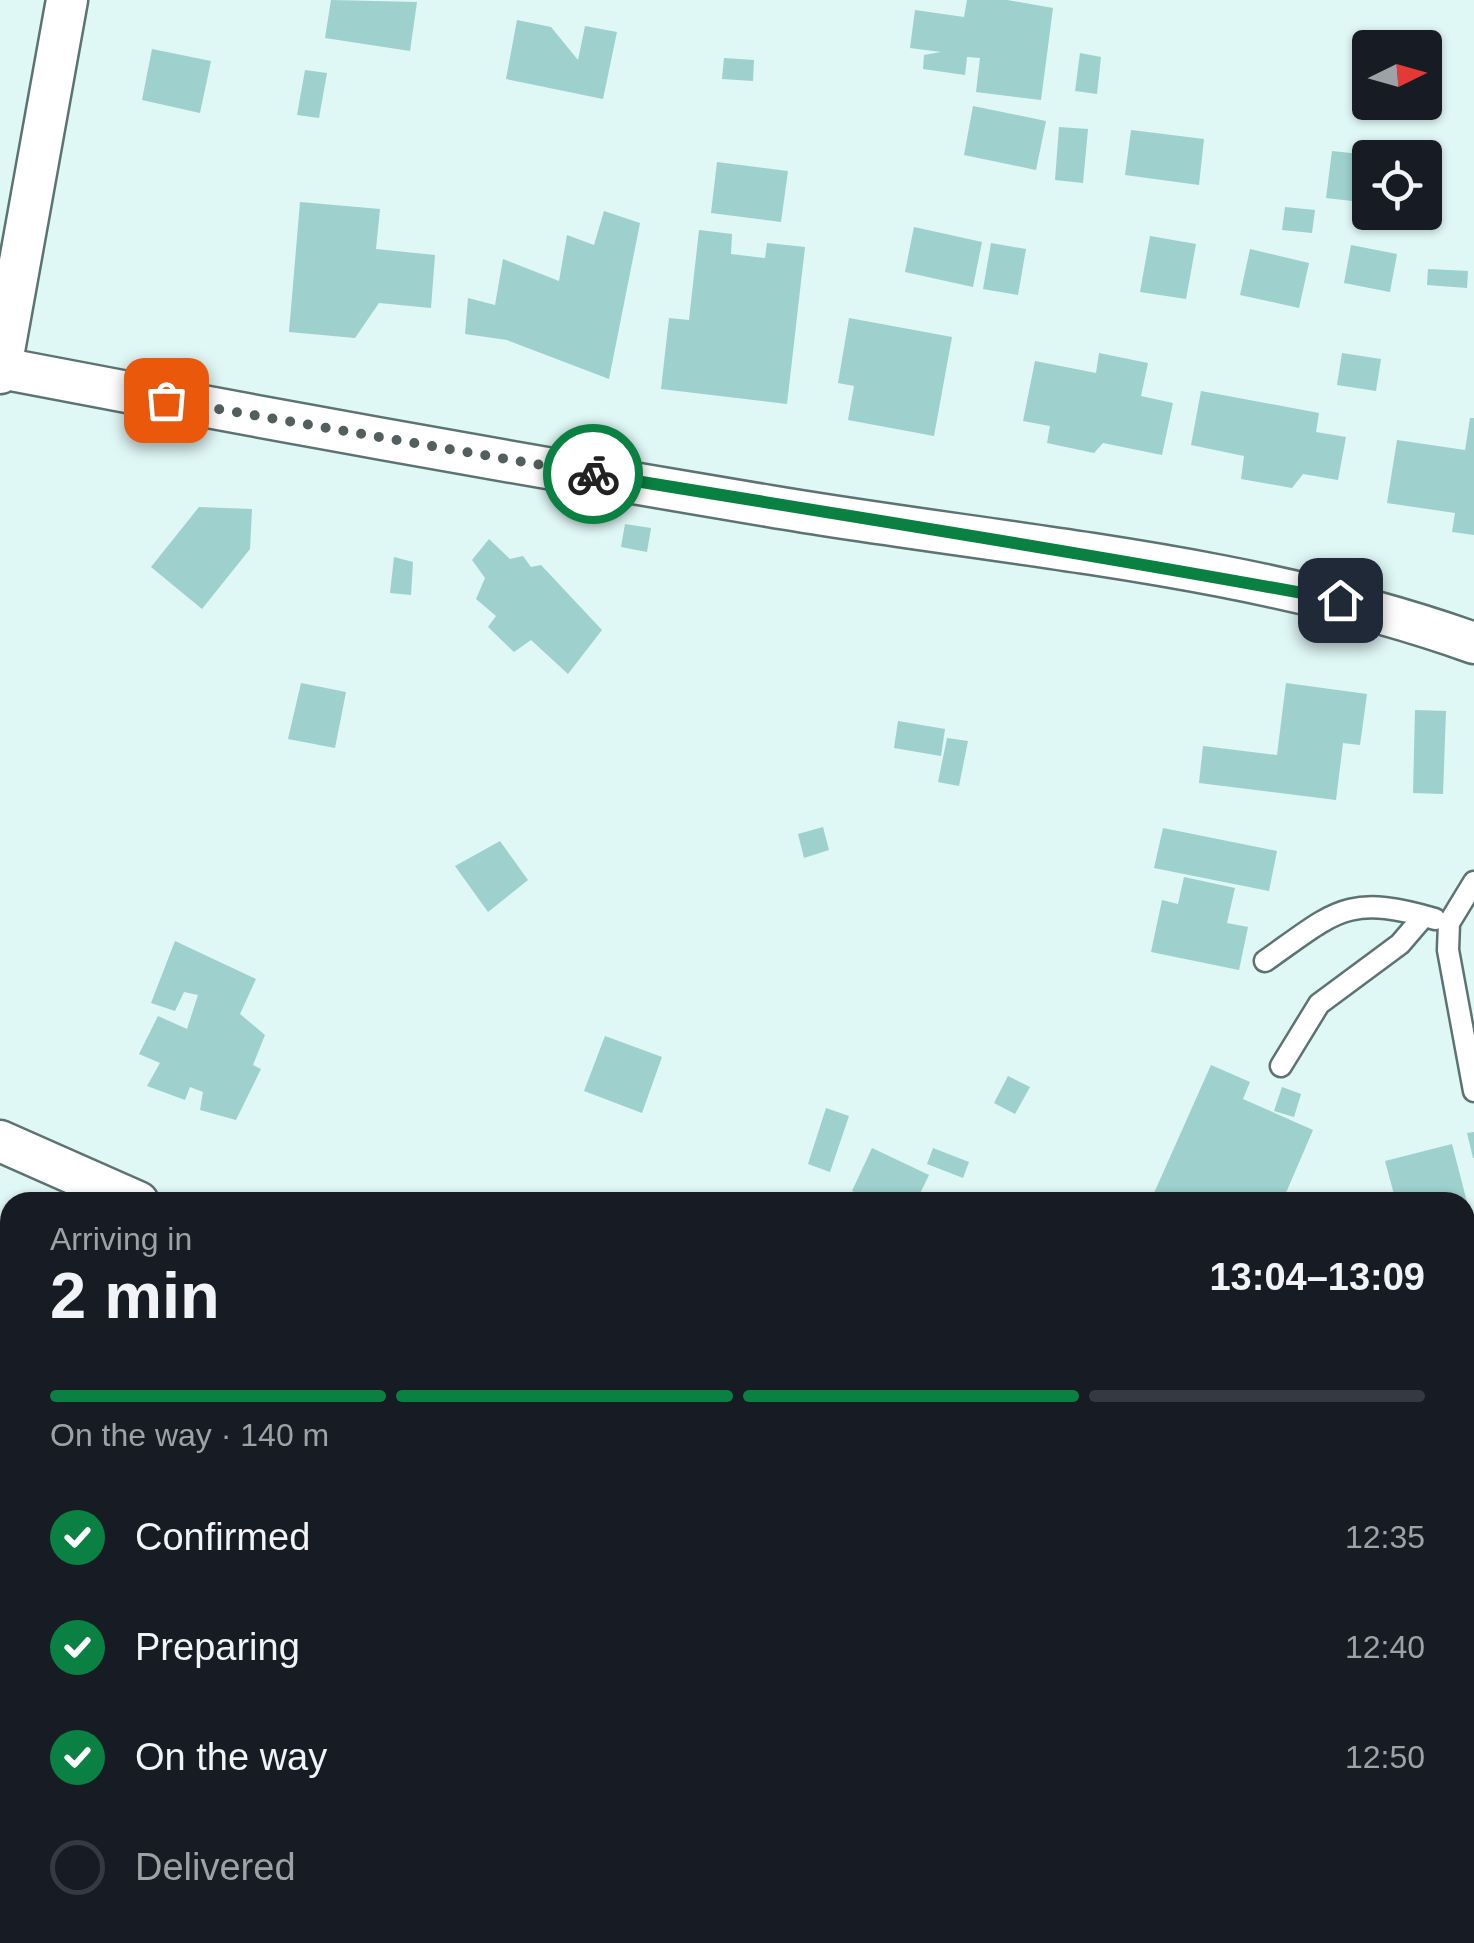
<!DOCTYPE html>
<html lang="en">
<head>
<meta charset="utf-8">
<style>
  body { margin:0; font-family:Helvetica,sans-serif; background:#242831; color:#f1f3f6; height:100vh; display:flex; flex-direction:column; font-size:38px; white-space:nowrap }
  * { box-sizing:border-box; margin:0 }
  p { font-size:32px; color:#9ea1a6 }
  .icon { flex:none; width:55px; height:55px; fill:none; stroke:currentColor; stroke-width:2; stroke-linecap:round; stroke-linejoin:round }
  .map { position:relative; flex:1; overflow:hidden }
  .panel { position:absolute; left:0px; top:1192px; width:1475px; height:752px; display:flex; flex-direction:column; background:#171b24; border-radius:30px 30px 0 0; box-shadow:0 2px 8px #0004 }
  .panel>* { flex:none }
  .needle { width:65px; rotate:85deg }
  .fabs { position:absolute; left:1352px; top:30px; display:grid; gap:20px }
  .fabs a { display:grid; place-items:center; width:90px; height:90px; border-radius:10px; background:#171b24; box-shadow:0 2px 8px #0004; font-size:50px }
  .pin { position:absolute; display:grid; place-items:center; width:85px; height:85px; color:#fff; margin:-42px; border-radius:20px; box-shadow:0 5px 15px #0006 }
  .courier { position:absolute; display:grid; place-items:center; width:100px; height:100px; margin:-50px; border:8px solid #0b8043; border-radius:50%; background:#fff; color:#222; box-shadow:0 2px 12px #0007 }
  .overview em { font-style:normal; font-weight:700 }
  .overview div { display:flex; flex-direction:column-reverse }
  .overview { display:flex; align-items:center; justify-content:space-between; height:170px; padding:0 50px }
  h1 { font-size:65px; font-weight:700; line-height:75px }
  .bar { display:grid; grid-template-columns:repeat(4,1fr); gap:15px 10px; align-content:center; height:120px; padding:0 50px }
  .bar i { height:12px; border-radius:8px; background:#363941 }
  .bar .current { background:#0b8043 }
  .bar p { grid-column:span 4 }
  ol { padding:0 50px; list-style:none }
  li { display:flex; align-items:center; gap:30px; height:110px }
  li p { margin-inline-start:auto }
  li .icon { padding:10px; border-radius:50%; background:#0b8043; color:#fff; stroke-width:4 }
  li:last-child { color:#9ea1a6 }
  li i { width:55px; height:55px; border:5px solid #363941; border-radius:50% }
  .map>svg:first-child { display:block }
</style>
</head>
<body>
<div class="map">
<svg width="1474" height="1943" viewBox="0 0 1474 1943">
  <rect width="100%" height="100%" fill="#dff7f5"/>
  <path fill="#9ed0cd" d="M 331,0 L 417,2 L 410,51 L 325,38 Z
    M 967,0 L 1007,0 L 1053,8 L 1041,100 L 976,92 L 980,58 L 967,57 L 965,75 L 923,69 L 924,55 L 941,52 L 910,48 L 915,10 L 964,17 Z
    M 517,20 L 551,27 L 578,60 L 585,26 L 617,32 L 603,99 L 506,79 Z
    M 152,49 L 211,61 L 200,113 L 142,100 Z
    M 1080,53 L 1101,57 L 1097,94 L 1075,91 Z
    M 724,58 L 754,60 L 753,81 L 722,79 Z
    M 305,70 L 327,73 L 319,118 L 297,115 Z
    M 973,106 L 1046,121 L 1036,170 L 964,155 Z
    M 1059,127 L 1088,129 L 1083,183 L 1055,180 Z
    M 1131,130 L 1204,139 L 1199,185 L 1125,175 Z
    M 1332,151 L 1370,155 L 1370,203 L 1326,198 Z
    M 717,162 L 788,171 L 781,222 L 711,213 Z
    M 300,202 L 380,209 L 376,249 L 435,255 L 431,308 L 379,303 L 355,338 L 289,332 Z
    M 1285,207 L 1315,210 L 1312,233 L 1282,230 Z
    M 604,211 L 640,223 L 609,379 L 507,340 L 465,334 L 468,298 L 495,305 L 503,259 L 559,281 L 567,235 L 594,245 Z
    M 914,227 L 982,242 L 973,287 L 905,272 Z
    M 699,230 L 732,234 L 731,254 L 765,258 L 767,243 L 805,247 L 787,404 L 661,389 L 669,318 L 689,320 Z
    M 1150,236 L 1196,244 L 1186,299 L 1140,292 Z
    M 991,243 L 1026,249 L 1018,295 L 983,289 Z
    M 1351,245 L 1397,254 L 1390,292 L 1344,283 Z
    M 1250,249 L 1309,263 L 1299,308 L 1240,295 Z
    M 1428,269 L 1468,271 L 1467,288 L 1427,285 Z
    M 849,318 L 952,337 L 934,436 L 848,420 L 854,386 L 838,383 Z
    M 1099,353 L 1148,363 L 1141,396 L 1173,403 L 1162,455 L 1103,443 L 1094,453 L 1047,443 L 1050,426 L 1023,421 L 1035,361 L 1096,373 Z
    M 1342,353 L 1381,359 L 1376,391 L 1337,385 Z
    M 1201,391 L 1319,413 L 1316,432 L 1346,437 L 1338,480 L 1303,474 L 1292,488 L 1241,479 L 1244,456 L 1191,445 Z
    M 1470,418 L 1474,418 L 1474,535 L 1452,532 L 1455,513 L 1387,503 L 1397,440 L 1465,450 Z
    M 199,507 L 252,509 L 250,549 L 202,609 L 151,567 Z
    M 625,524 L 651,528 L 647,552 L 621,547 Z
    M 489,539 L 510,559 L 523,556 L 531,567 L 541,565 L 602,630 L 568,674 L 531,640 L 514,652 L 488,627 L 496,616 L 476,599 L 485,578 L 472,560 Z
    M 394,557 L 413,562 L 411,595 L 390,593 Z
    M 301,683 L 346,692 L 335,748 L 288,739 Z
    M 1286,683 L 1367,694 L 1360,745 L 1343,743 L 1336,800 L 1199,783 L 1203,746 L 1277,755 Z
    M 1415,710 L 1446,711 L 1443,794 L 1413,793 Z
    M 898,721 L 945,729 L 941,756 L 894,748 Z
    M 947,738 L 968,741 L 959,786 L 938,782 Z
    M 823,827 L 829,850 L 804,858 L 798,834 Z
    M 1163,828 L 1277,851 L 1269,891 L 1154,868 Z
    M 500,841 L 528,880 L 488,912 L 455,866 Z
    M 1184,877 L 1235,888 L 1227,923 L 1248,927 L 1239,970 L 1151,952 L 1162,900 L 1178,904 Z
    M 175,941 L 256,979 L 240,1014 L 265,1035 L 253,1065 L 261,1069 L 236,1120 L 200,1110 L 203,1092 L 190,1087 L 185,1100 L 147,1086 L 160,1063 L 139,1054 L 158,1016 L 187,1029 L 198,995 L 184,992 L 175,1011 L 151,1003 Z
    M 605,1036 L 662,1057 L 642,1113 L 584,1091 Z
    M 1211,1065 L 1250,1082 L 1243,1099 L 1313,1130 L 1282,1202 L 1150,1202 Z
    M 1008,1076 L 1030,1087 L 1015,1114 L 994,1103 Z
    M 1282,1087 L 1301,1094 L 1294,1117 L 1274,1111 Z
    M 826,1108 L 849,1116 L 830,1172 L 808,1164 Z
    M 1474,1132 L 1474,1158 L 1473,1158 L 1467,1133 Z
    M 1452,1144 L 1474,1229 L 1474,1291 L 1465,1294 L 1465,1202 L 1396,1202 L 1385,1161 Z
    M 872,1148 L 929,1175 L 916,1202 L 875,1202 L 852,1191 Z
    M 933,1148 L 969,1162 L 963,1178 L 927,1164 Z
    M 10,1382 L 10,1409 L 0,1405 Z
    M 0,1464 L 10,1468 L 10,1604 L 0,1602 Z
    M 0,1815 L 10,1820 L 10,1889 L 0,1885 Z
    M 406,1935 L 484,1935 L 480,1943 L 402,1943 Z
    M 810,1935 L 919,1935 L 915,1943 L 807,1943 Z
    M 1219,1935 L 1227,1935 L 1241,1943 L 1214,1943 Z
    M 1335,1935 L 1466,1935 L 1464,1943 L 1333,1943 Z"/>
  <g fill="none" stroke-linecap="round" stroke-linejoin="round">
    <g stroke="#5d7371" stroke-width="25">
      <path id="lane" d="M 1474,882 L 1449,923 L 1448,950 L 1474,1091
        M 1265,961 C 1335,912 1346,893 1435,919
        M 1281,1066 L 1319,1004 L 1400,944 L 1424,916"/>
    </g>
    <g stroke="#5d7371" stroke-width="45">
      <path id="street" d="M 1,368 C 256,417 512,463 769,506 C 1005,546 1247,562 1474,643
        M 0,373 L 67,0
        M 0,1141 L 138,1202
        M 1465,1776 L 1474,1780
        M 686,1943 L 689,1935"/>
    </g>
    <use href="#lane" stroke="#fff" stroke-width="20"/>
    <use href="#street" stroke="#fff" stroke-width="40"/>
  </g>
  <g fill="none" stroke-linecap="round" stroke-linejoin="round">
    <path stroke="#525f5e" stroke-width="10" stroke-dasharray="0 18" d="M 166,400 L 593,474"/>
    <path stroke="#0b8043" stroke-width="12" d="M 593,474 C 842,515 1092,554 1340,600"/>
  </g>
</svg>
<div class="fabs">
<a><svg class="needle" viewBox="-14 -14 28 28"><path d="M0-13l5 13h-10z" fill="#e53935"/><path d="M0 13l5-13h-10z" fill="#9ea1a6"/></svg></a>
<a><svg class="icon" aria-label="locate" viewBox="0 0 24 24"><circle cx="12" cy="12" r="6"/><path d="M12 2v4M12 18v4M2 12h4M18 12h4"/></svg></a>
</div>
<div class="pin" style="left:166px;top:400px;background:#ea580c"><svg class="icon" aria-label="bag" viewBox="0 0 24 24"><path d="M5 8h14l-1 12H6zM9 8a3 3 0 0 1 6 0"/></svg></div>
<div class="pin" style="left:1340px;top:600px;background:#1f2937"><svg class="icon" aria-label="home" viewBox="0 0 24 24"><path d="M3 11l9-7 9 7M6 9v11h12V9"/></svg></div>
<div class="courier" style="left:593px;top:474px"><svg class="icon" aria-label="bike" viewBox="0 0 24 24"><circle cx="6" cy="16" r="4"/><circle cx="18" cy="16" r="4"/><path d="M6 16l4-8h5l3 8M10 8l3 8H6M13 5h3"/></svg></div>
<section class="panel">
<div class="overview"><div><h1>2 min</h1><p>Arriving in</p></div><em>13:04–13:09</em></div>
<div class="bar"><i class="current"></i><i class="current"></i><i class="current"></i><i></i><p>On the way · 140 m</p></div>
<ol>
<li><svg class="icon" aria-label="check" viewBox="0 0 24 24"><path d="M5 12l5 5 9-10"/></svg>Confirmed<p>12:35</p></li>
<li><svg class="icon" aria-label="check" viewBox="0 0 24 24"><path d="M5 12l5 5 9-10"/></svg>Preparing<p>12:40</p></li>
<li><svg class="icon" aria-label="check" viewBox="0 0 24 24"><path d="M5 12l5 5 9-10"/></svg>On the way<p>12:50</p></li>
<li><i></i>Delivered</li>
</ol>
</section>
</div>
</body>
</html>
